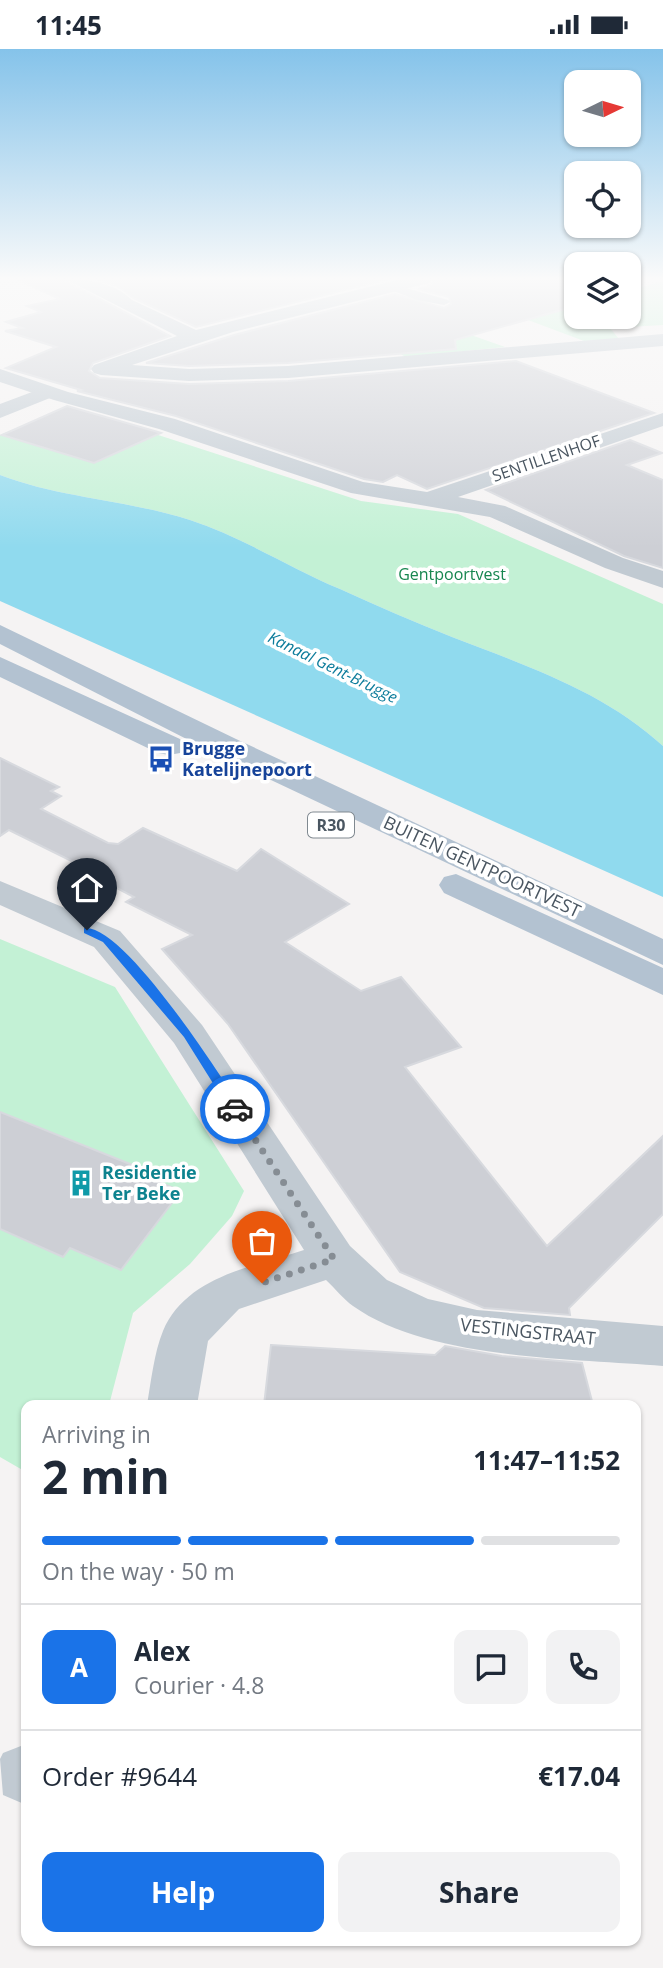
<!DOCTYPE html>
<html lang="en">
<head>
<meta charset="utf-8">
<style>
  body { margin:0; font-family:"Open Sans",sans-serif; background:#f2f2f3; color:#1f2937; height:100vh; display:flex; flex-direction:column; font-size:26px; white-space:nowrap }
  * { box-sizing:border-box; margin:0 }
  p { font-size:23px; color:#747a83 }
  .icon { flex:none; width:38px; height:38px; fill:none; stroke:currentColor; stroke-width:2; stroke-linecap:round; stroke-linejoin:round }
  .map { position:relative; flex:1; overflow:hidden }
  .panel { position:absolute; left:21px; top:1351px; width:620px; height:546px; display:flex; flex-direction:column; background:#fff; border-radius:14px; box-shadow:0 2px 5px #0004 }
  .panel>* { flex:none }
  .needle { width:46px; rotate:85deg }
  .buttons { position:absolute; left:564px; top:21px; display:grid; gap:14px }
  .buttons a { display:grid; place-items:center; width:77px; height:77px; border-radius:14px; background:#fff; box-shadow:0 2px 5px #0004; font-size:35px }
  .pin { position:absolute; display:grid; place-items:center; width:60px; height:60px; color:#fff; margin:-72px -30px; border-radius:50% 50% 50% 0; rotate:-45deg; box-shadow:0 0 7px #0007 }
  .pin .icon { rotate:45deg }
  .courier { position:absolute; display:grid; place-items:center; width:70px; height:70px; margin:-35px; border:5px solid #1a73e8; border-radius:50%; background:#fff; color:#222; box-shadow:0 2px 9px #0007 }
  .overview em { font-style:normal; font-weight:700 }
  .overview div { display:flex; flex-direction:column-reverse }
  .overview { display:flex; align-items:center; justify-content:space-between; height:119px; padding:0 21px }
  h1 { font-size:46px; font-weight:700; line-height:52px }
  .bar { display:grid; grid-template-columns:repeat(4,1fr); gap:10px 7px; align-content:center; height:84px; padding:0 21px }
  .bar i { height:9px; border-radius:5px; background:#e0e1e3 }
  .bar .active { background:#1a73e8 }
  .bar p { grid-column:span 4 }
  .line { display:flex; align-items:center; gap:18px; padding:0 21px; border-top:2px solid #e0e1e3 }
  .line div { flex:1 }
  .round { display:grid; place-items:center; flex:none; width:74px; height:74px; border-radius:14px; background:#f2f2f3 }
  .cta { display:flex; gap:14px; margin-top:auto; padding:14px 21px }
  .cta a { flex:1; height:80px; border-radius:14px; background:#1a73e8; color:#fff; font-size:28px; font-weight:700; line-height:80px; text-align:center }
  .cta a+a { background:#f2f2f3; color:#1f2937 }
  .status { display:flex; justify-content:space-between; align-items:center; height:49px; padding:0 35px; background:#fff; direction:ltr }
  .status svg { height:19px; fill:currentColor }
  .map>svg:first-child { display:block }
</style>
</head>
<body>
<div class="status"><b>11:45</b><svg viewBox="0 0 49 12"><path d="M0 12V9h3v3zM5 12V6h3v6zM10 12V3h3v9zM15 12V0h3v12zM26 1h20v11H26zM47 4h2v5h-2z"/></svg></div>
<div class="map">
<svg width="663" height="1919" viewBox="0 0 663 1919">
  <rect width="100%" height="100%" fill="#f5f3f3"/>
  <path fill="#c3f1d5" d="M 663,232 L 663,276 L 610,279 L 619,290 L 584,292 L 501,261 L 576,242 L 576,268 L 628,268 L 628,242 Z
    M 437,274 L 505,298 L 406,308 L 379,294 Z
    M 52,364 L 109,370 L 361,452 L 458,465 L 663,555 L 663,697 C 605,643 525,616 452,588 C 414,573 377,557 340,540 C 290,519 242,488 190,471 C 128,451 60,449 0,426 L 0,386 Z
    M 0,890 L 115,938 L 244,1142 L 232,1167 L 190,1215 L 133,1264 L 109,1356 L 26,1356 L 26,1423 L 0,1408 Z"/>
  <path fill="#90daee" d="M 0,426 C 60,449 128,451 190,471 C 242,488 290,519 340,540 C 377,557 414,573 452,588 C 525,616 605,643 663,697 L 663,848 L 0,552 Z"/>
  <path fill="#cdcfd5" stroke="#d7d9de" stroke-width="2" d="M 16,230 L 62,230 L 170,287 L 93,314 L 89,322 L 100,329 L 189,335 L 288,332 L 516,312 L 654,364 L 427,440 L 397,426 L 383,433 L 364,430 L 176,367 L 77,342 L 81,341 L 6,319 L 56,298 L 5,282 L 22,279 L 6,273 L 41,263 L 27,257 L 60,250 Z
    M 96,230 L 389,230 L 196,278 L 133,249 L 119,238 Z
    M 434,230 L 576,230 L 576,257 L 455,291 L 456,300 L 288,314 L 189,317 L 146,314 L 234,286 L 395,245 L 444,259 L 451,255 L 449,248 L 418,240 L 430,237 Z
    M 67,357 L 158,383 L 161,384 L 94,414 L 2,386 Z
    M 630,391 L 662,404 L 627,416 L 663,431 L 663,519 L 624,507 L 486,441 Z
    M 0,709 L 59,738 L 51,742 L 61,747 L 41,760 L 108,794 L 118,795 L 143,779 L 237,822 L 261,800 L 349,855 L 285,893 L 361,942 L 401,928 L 461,998 L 405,1018 L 547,1197 L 663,1087 L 663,1165 L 569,1259 L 570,1266 L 484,1259 L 400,1223 L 228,975 L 162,900 L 192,886 L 126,853 L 134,848 L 109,835 L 112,832 L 9,781 L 0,787 Z
    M 0,1063 L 145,1121 L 141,1126 L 181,1142 L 121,1221 L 70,1199 L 63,1208 L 0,1180 Z
    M 271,1296 L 435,1306 L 445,1297 L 502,1307 L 582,1314 L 593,1356 L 264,1356 Z"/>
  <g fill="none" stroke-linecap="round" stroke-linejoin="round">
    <path fill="#c1cad2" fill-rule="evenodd" d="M 392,235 L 448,251 L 450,253 L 444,256 L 417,251 L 388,240 L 386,238 Z"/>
    <path fill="#c1cad2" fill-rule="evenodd" d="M 65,230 C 89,230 115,234 132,251 L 196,281 L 401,230 L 432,230 L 429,234 L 233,283 L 132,316 L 189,320 L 288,317 L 663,285 L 663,297 L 288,329 L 189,332 L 101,326 L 94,324 L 91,320 L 94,316 L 177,287 Z
      M 0,320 L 68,343 L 175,370 L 363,433 L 427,443 L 663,364 L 663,377 L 458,448 L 505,457 L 623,509 L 663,522 L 663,539 L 605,519 L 490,468 L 351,444 L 159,380 L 54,351 L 0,333 Z
      M 0,832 L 120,882 L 202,976 L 350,1197 L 387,1231 L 428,1250 L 477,1261 L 663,1277 L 663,1317 C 572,1309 429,1311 353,1257 C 343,1250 335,1239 326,1231 L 239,1260 L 208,1292 L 197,1356 L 147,1356 C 151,1333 154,1304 163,1282 C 186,1227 255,1217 304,1201 L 174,994 L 94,898 L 0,856 Z
      M 26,1695 L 26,1755 L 24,1755 L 3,1746 L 0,1710 L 3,1704 Z"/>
    <path fill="#c1cad2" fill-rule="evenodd" d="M 48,337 L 58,343 L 55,347 L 0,369 L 0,355 Z"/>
    <path fill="#b3c2d1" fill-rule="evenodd" d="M 0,576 L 236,690 L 663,890 L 663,916 L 214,704 L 0,595 Z
      M 0,608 L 180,690 L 184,697 L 180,704 L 169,706 L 158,704 L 0,628 Z
      M 456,825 L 663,919 L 663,946 L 444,844 L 439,836 L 444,828 Z"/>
  </g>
  <linearGradient id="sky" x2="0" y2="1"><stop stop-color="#85c3ea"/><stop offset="0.46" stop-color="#fafafa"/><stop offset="1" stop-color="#fafafa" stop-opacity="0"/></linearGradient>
  <rect width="663" height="499" fill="url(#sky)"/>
  <path fill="#1a73e8" d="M 84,879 C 123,874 218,1023 240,1057 L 240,1063 L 231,1063 L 184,988 L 103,893 L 84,884 Z"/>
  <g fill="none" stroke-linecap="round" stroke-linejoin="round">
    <path stroke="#868d94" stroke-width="7" stroke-dasharray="0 12.6" d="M 235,1060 L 334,1210 L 262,1234"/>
  </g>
  <defs>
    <g id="bus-bare" transform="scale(2.1)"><path d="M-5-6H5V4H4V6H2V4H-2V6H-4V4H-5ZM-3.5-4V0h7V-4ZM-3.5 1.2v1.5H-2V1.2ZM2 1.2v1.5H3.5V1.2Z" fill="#1a4fb4" stroke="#fff" stroke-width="2.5" paint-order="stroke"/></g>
    <g id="building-bare" transform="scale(2.1)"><path d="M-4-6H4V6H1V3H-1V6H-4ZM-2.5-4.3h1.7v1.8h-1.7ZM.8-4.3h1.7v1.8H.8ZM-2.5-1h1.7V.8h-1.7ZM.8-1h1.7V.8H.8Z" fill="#0f9aa8" stroke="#fff" stroke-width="2.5" paint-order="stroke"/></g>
  </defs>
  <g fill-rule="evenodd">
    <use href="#bus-bare" x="161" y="710"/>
    <use href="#building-bare" x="81" y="1134"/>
  </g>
  <g text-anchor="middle" stroke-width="7" stroke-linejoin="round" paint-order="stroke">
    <g font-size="16" fill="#4a5661" stroke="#fff">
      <text transform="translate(546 409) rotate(-19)" y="6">SENTILLENHOF</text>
    </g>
    <g font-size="16" fill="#17864f" stroke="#fff">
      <text x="452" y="531">Gentpoortvest</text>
    </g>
    <g font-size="16" font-style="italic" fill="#0c7c9b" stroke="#fff">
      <text transform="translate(333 618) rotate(26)" y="6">Kanaal Gent-Brugge</text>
    </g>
    <rect fill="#fff" stroke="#808990" stroke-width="2" x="308" y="763.5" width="46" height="25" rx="5"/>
    <g font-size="16" font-weight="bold" fill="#4a5661">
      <text x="331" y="782">R30</text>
    </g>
    <g font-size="18" font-weight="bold" fill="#164399" stroke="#fff" text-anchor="start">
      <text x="182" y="706">Brugge<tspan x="182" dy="21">Katelijnepoort</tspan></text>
    </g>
    <g font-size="18" fill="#4a5661" stroke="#fff">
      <text transform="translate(482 818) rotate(25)" y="6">BUITEN GENTPOORTVEST</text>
      <text transform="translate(528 1283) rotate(6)" y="6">VESTINGSTRAAT</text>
    </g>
    <g font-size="18" font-weight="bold" fill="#0d838f" stroke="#fff" text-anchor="start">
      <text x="102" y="1130">Residentie<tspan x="102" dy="21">Ter Beke</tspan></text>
    </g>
  </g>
</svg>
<div class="buttons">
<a><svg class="needle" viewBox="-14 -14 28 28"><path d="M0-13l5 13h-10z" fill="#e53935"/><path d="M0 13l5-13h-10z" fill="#747a83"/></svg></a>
<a><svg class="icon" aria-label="locate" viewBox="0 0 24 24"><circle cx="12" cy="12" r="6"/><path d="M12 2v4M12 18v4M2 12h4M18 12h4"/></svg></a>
<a><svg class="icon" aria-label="layers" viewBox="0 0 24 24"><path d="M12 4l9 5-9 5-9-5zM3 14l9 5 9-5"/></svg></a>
</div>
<div class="pin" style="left:262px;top:1234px;background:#ea580c"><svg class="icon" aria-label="bag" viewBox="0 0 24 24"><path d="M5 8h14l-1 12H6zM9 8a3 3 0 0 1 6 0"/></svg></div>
<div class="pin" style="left:87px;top:881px;background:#1f2937"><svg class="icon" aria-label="home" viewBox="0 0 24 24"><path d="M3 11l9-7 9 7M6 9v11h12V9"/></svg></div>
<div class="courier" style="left:235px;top:1060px"><svg class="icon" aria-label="car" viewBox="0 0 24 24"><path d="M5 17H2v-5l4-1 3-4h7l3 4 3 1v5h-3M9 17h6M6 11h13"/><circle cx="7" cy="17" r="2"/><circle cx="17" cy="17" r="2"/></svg></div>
<section class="panel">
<div class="overview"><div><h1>2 min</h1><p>Arriving in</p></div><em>11:47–11:52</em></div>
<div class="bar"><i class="active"></i><i class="active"></i><i class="active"></i><i></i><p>On the way · 50 m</p></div>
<div class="line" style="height:126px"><b class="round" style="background:#1a73e8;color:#fff">A</b><div><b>Alex</b><p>Courier · 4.8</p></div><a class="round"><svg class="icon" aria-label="chat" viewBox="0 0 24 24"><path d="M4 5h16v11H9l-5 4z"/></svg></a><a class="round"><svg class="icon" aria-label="phone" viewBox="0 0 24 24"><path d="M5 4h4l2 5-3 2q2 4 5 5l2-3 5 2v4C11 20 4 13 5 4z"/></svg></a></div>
<div class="line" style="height:91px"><div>Order #9644</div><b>€17.04</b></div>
<div class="cta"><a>Help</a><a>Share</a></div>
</section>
</div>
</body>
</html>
